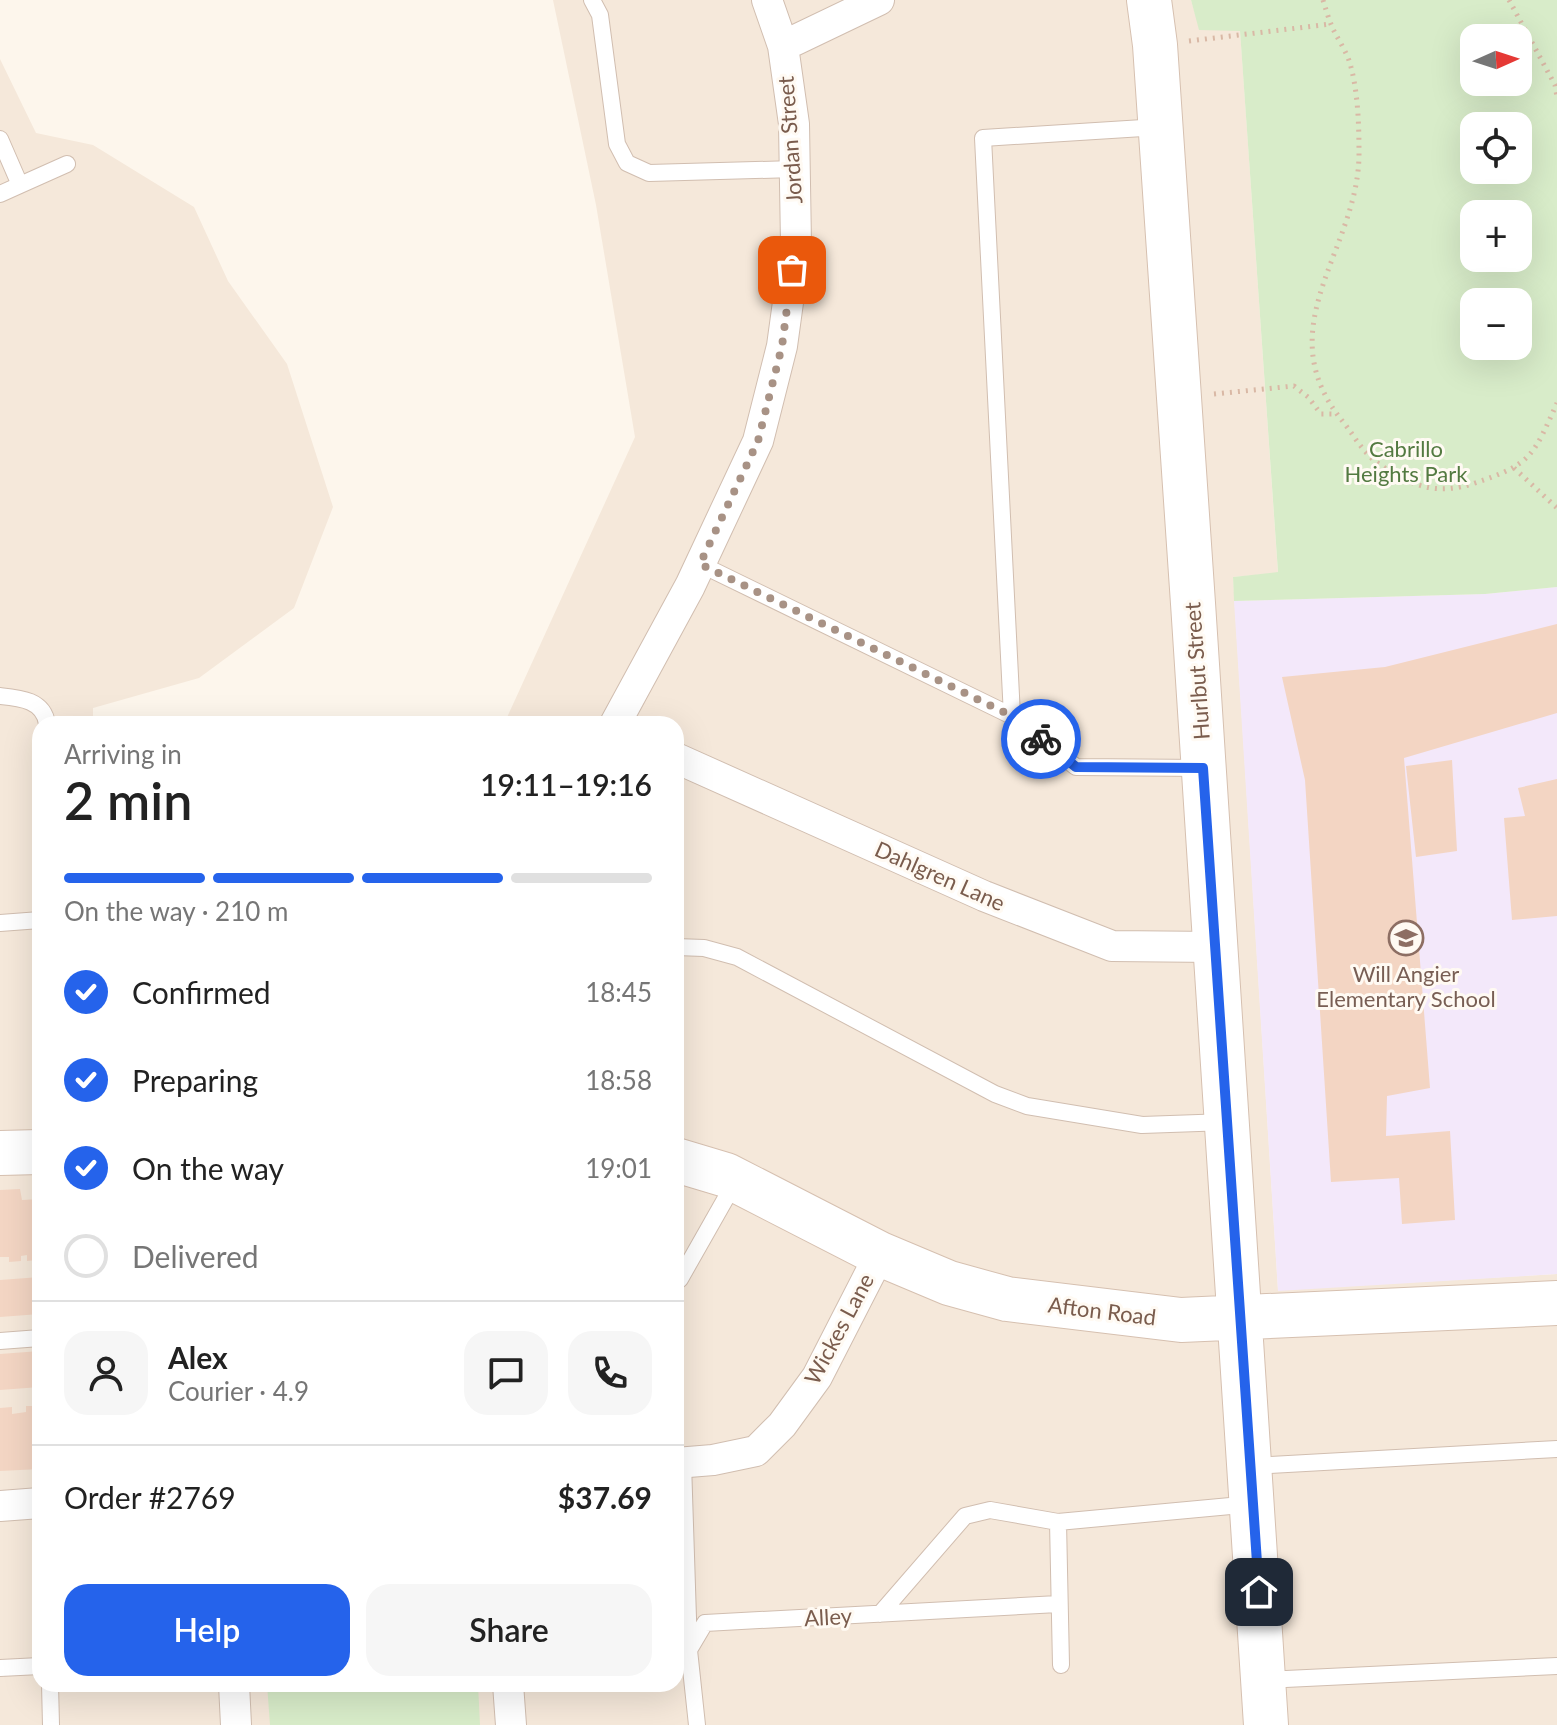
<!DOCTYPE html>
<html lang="en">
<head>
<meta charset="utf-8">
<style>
  body { margin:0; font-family:Lato,sans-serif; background:#f6f6f6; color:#222; height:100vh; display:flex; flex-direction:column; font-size:30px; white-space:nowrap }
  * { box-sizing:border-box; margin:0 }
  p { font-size:26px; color:#767676 }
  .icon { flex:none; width:44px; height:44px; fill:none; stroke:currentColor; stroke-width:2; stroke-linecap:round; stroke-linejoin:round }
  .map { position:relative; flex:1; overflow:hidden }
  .details { position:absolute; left:32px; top:716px; width:652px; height:976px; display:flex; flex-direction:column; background:#fff; border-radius:24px; box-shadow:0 8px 32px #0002 }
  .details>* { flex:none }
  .needle { width:52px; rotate:87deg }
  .controls { position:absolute; left:1460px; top:24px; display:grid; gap:16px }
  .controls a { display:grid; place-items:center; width:72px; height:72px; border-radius:16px; background:#fff; box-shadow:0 8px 32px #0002; font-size:40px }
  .pin { position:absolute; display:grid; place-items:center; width:68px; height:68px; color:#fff; margin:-34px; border-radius:16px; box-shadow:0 4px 12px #0006 }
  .courier { position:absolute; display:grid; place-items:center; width:80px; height:80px; margin:-40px; border:6px solid #2563eb; border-radius:50%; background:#fff; color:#222; box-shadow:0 2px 10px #0007 }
  .head em { font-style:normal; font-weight:600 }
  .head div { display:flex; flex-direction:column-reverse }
  .head { display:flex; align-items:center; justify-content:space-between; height:136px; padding:0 32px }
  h1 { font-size:52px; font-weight:600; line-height:60px }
  .bar { display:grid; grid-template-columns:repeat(4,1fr); gap:12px 8px; align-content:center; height:96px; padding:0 32px }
  .bar i { height:10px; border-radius:6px; background:#e0e0e0 }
  .bar .on { background:#2563eb }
  .bar p { grid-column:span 4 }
  .line { display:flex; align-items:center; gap:20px; padding:0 32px; border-top:2px solid #e0e0e0 }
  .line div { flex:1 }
  .round { display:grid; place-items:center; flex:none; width:84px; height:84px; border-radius:24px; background:#f6f6f6 }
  ol { padding:0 32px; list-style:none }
  li { display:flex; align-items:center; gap:24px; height:88px }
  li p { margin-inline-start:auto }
  li .icon { padding:8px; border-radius:50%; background:#2563eb; color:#fff; stroke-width:4 }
  li:last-child { color:#767676 }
  li i { width:44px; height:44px; border:4px solid #e0e0e0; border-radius:50% }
  .button { display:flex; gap:16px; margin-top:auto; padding:16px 32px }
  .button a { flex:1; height:92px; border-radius:24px; background:#2563eb; color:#fff; font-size:32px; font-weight:600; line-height:92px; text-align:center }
  .button a+a { background:#f6f6f6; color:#222 }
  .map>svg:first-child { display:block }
</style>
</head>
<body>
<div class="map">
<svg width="1557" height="1725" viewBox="0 0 1557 1725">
  <rect width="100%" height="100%" fill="#fdf6ec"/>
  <path fill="#f5e8da" d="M 553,0 L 1191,0 L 1200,30 L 1240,30 L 1278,573 L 1233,577 L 1278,1290 L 1557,1274 L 1557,1725 L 0,1725 L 0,59 L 36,133 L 93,145 L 194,207 L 228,281 L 287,364 L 333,507 L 294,608 L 199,678 L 93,708 L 93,724 L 40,724 L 40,1684 L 676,1684 L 676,724 L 504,724 L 635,437 L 596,205 Z"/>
  <path fill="#f3e8fa" d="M 1557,587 L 1557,1274 L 1278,1291 L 1234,601 L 1485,594 Z"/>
  <path fill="#d8ecc9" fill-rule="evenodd" d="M 1191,0 L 1557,0 L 1557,587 L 1485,594 L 1234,601 L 1233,577 L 1278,572 L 1240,31 L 1199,30 ZM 1474,38 L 1518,38 L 1518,82 L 1474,82 ZM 1474,126 L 1518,126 L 1518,170 L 1474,170 ZM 1474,214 L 1518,214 L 1518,258 L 1474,258 ZM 1474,302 L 1518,302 L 1518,346 L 1474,346 Z
    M 267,1684 L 478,1684 L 480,1725 L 270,1725 Z"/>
  <path fill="#f3d5c3" d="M 1557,624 L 1557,713 L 1404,758 L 1430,1088 L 1387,1096 L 1386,1136 L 1450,1131 L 1455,1220 L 1402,1224 L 1399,1178 L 1331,1182 L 1305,780 L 1282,677 L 1385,667 Z
    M 1452,760 L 1457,851 L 1416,857 L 1406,766 Z
    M 1557,779 L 1557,916 L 1512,920 L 1504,818 L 1525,816 L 1518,788 Z
    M 20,1189 L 22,1200 L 40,1199 L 40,1255 L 38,1260 L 27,1261 L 27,1255 L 21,1256 L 21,1261 L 9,1262 L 9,1257 L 0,1257 L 0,1190 Z
    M 40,1277 L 40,1314 L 0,1317 L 0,1280 Z
    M 40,1351 L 40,1387 L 0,1390 L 0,1354 Z
    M 26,1406 L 38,1406 L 40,1412 L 40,1469 L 0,1471 L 0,1408 L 12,1407 L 12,1414 L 26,1412 Z"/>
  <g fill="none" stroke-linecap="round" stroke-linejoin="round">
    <g stroke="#d1beb0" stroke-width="18">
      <path id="lane" d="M 592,0 L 600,15 L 617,144 L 627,163 L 649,173 L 794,169
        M 1159,127 L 983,138 L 1012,716 L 1076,767 L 1203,768
        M 0,139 L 20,185 L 0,194
        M 20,185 L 67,164
        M 700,564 L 1012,716
        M 0,696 C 20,698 44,700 47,724
        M 0,923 L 40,920
        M 676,947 L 704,948 L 737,957 L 995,1094 L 1027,1106 L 1142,1125 L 1227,1122
        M 676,1282 L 680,1279 L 735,1182
        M 0,1341 L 40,1338
        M 683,1463 L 689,1649
        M 1254,1466 L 1557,1449
        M 1058,1522 L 1061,1665
        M 880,1614 L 965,1516 L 990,1510 L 1058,1522 L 1252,1504
        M 0,1668 L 40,1666
        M 1265,1680 L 1557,1666
        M 50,1684 L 51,1725
        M 697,1725 L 689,1650 L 705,1623 L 1058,1604"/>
    </g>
    <g stroke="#d1beb0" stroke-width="32">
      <path id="street" d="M 783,46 L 879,0
        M 615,724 L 690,586 L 758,441 L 782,346 L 796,244 L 794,124 L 783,46 L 767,0
        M 676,758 L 984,896 L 1112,946 L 1215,947
        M 676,1463 L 713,1460 L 756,1451 L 782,1425 L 817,1377 L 880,1254
        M 0,1506 L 40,1503
        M 234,1684 L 236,1725
        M 508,1684 L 511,1725"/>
    </g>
    <g stroke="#d6c0b0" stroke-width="46">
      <path id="secondary" d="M 1149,0 L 1155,45 C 1192,605 1234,1165 1266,1725
        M 0,1153 L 40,1152
        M 676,1160 L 726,1175 L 880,1254 L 949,1283 L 1007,1299 L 1181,1320 L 1557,1303"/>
    </g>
    <path stroke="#d9b8a5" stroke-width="5" stroke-dasharray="2 6" stroke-linecap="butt" d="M 1323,0 C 1326,10 1329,20 1333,29 C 1339,41 1348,54 1351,67 C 1358,94 1359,125 1359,152 C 1360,250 1264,327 1344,423 C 1355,437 1363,453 1379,464 C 1411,486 1436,496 1475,483 C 1532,464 1533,456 1557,403
      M 1509,0 L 1555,85 L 1557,97
      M 1189,41 L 1331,24
      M 1214,394 L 1294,386 L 1308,397 L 1321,414 L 1336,414
      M 1514,468 L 1557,508"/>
    <use href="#lane" stroke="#fff" stroke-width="16"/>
    <use href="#street" stroke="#fff" stroke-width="30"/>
    <use href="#secondary" stroke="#fff" stroke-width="44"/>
  </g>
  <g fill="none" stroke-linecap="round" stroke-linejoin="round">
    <path stroke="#a89285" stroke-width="8" stroke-dasharray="0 14.4" d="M 792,270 L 782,346 L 758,441 L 700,564 L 1012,716 L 1041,739"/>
    <path stroke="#2563eb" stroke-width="10" d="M 1041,739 L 1076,767 L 1203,768 L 1259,1592"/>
  </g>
  <defs>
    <g id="school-ring" transform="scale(1.8)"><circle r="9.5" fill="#fffaf3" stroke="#8d6e63" stroke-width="1.5"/><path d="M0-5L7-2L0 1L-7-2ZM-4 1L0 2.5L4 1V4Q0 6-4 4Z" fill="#8d6e63"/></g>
  </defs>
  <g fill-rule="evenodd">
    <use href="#school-ring" x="1406" y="938"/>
  </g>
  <g text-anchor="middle" stroke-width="6" stroke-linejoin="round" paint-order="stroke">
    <g font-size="22" fill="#7a5c4d" stroke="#fffaf3">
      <text transform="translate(790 140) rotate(-94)" y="8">Jordan Street</text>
      <text transform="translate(1197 671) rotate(-94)" y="8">Hurlbut Street</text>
      <text transform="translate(940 876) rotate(24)" y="8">Dahlgren Lane</text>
      <text transform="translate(1102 1311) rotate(7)" y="8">Afton Road</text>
      <text transform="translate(839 1329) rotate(-62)" y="8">Wickes Lane</text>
      <text transform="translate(828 1617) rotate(-3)" y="8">Alley</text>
    </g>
    <g font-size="22" fill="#537a41" stroke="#fffaf3">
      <text x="1406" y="457">Cabrillo<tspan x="1406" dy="25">Heights Park</tspan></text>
    </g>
    <g font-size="22" fill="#785e54" stroke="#fffaf3">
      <text x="1406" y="982">Will Angier<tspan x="1406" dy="25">Elementary School</tspan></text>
    </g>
  </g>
</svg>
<div class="controls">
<a><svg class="needle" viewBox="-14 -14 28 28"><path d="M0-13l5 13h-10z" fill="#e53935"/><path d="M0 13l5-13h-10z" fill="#767676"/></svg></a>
<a><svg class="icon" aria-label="locate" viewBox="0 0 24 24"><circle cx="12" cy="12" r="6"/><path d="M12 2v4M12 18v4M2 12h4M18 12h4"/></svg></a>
<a>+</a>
<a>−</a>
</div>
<div class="pin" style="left:792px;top:270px;background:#ea580c"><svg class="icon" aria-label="bag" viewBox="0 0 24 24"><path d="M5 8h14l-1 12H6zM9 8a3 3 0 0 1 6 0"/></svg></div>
<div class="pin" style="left:1259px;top:1592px;background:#1f2937"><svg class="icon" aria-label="home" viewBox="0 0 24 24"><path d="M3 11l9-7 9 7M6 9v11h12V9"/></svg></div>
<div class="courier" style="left:1041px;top:739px"><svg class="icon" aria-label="bike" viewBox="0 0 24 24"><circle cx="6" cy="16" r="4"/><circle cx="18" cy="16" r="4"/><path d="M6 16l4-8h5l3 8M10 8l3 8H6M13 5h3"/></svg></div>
<section class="details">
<div class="head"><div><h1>2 min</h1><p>Arriving in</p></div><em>19:11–19:16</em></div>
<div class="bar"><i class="on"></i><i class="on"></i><i class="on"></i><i></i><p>On the way · 210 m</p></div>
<ol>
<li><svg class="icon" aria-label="check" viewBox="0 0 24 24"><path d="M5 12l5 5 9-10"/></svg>Confirmed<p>18:45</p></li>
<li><svg class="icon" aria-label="check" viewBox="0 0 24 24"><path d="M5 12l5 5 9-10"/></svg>Preparing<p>18:58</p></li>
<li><svg class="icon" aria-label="check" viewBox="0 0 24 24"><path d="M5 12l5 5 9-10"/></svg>On the way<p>19:01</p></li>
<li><i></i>Delivered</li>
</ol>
<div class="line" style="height:144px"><a class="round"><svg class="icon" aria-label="person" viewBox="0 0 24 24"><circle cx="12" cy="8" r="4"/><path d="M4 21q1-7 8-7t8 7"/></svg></a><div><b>Alex</b><p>Courier · 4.9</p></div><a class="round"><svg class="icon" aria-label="chat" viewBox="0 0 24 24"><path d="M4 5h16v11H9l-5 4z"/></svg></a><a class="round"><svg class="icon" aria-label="phone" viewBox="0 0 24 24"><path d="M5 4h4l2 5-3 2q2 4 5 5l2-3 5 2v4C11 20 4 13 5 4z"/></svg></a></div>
<div class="line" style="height:104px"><div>Order #2769</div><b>$37.69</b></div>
<div class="button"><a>Help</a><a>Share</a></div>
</section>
</div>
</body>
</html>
